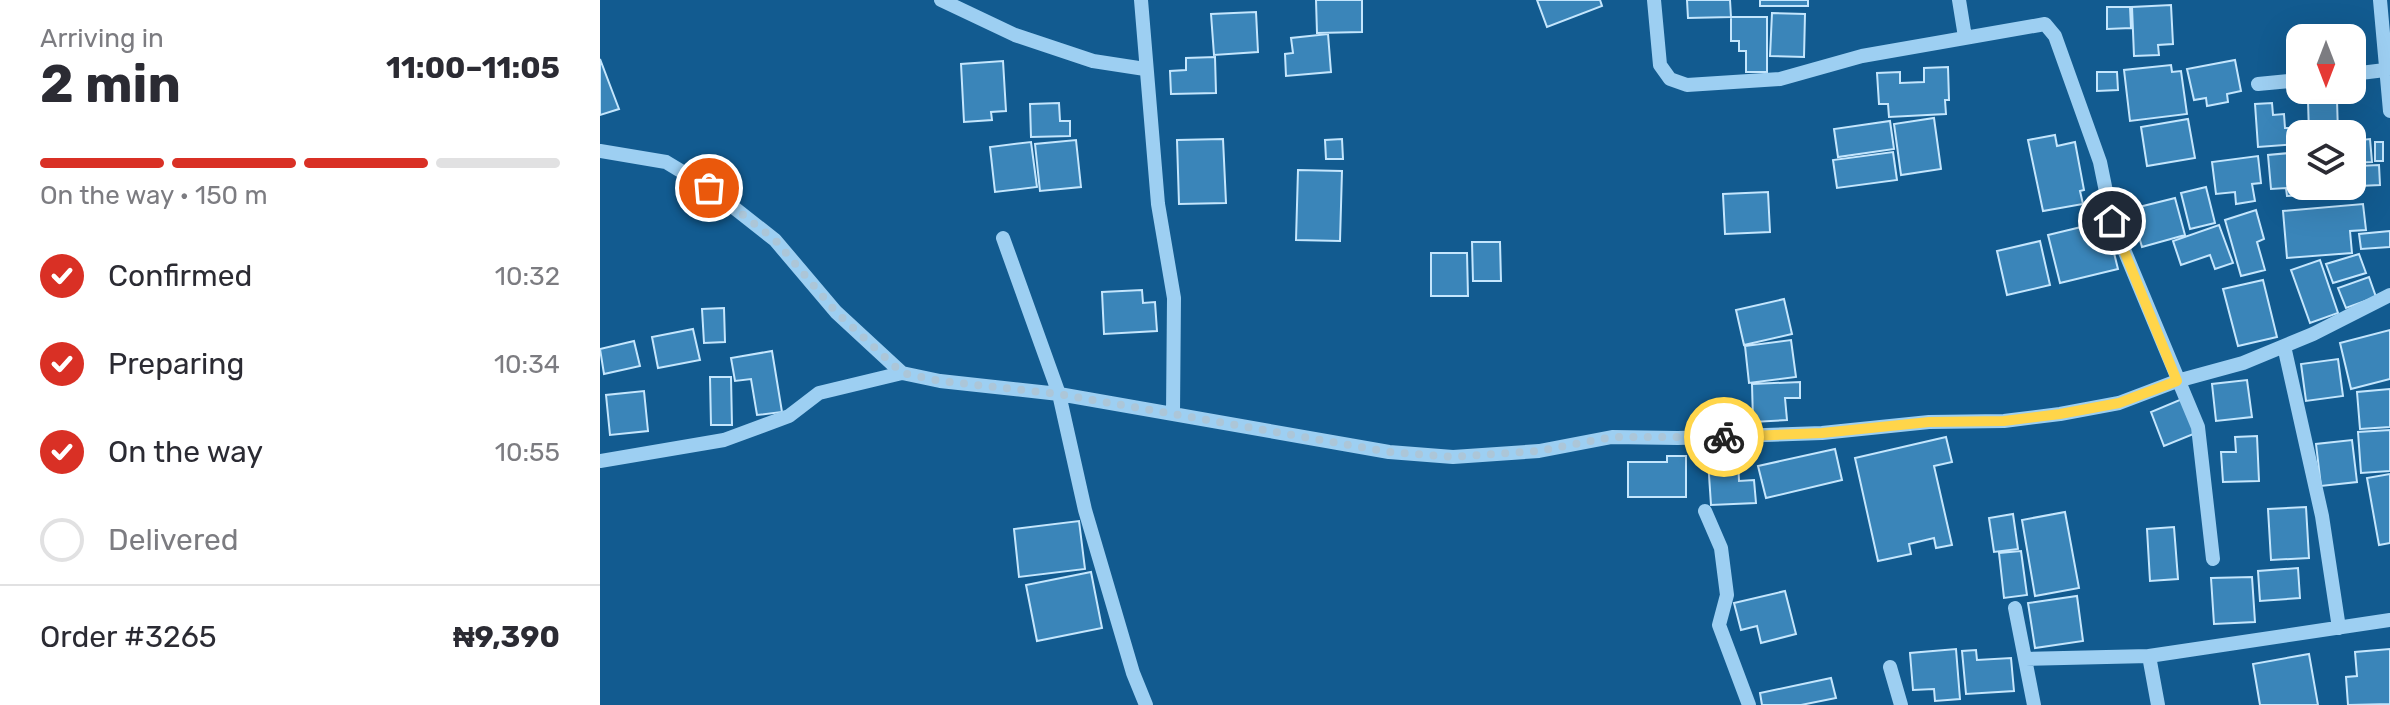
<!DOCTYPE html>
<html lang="en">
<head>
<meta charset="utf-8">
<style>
  body { margin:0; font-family:Rubik,sans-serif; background:#f7f7f7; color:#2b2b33; height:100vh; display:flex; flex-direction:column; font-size:30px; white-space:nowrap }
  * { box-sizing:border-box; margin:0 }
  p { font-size:26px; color:#7c7c81 }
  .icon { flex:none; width:44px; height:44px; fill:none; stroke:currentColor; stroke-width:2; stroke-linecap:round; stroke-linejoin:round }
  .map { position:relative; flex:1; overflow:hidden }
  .panel { display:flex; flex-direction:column; background:#fff; width:600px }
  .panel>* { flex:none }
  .needle { width:52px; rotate:180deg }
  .fabs { position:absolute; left:1686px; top:24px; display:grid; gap:16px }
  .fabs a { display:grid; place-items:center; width:80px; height:80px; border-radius:16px; background:#fff; box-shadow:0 8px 32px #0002; font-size:40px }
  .pin { position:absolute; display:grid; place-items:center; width:68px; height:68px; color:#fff; margin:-34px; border:4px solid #fff; border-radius:50%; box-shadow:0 2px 8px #0007 }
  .courier { position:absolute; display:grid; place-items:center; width:80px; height:80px; margin:-40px; border:6px solid #ffd54a; border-radius:50%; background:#fff; color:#222; box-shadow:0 2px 10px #0007 }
  .summary em { font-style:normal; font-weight:700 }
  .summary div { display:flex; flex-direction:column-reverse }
  .summary { display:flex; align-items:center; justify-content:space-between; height:136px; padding:0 40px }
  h1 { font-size:52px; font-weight:700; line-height:60px }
  .bar { display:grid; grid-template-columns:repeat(4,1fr); gap:12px 8px; align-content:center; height:96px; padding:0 40px }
  .bar i { height:10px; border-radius:6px; background:#e1e1e2 }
  .bar .selected { background:#d93025 }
  .bar p { grid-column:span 4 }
  .line { display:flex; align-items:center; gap:20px; padding:0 40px; border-top:2px solid #e1e1e2 }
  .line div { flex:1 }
  ol { padding:0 40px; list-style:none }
  li { display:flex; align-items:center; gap:24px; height:88px }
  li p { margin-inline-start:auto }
  li .icon { padding:8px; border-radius:50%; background:#d93025; color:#fff; stroke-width:4 }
  li:last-child { color:#7c7c81 }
  li i { width:44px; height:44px; border:4px solid #e1e1e2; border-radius:50% }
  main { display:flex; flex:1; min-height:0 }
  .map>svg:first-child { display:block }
</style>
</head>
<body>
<main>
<section class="panel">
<div class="summary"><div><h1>2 min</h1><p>Arriving in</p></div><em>11:00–11:05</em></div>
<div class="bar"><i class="selected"></i><i class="selected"></i><i class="selected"></i><i></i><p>On the way · 150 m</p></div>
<ol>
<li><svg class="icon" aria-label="check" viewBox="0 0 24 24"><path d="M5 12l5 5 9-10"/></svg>Confirmed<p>10:32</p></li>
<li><svg class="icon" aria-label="check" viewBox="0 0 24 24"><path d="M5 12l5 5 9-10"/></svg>Preparing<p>10:34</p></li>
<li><svg class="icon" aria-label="check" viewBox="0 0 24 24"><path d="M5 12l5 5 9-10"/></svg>On the way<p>10:55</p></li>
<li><i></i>Delivered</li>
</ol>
<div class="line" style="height:104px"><div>Order #3265</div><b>₦9,390</b></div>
</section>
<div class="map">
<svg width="1790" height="705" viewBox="0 0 1790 705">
  <rect width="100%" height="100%" fill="#125b90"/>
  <path fill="#3a85b9" stroke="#c4e6fd" stroke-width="2" d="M 716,0 L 762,0 L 762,32 L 717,33 Z
    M 937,0 L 1000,0 L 1002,6 L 947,27 Z
    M 1087,0 L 1130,0 L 1131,17 L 1088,18 Z
    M 1160,0 L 1208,0 L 1208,6 L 1160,6 Z
    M 1571,5 L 1573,44 L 1558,45 L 1559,55 L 1534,56 L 1532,7 Z
    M 1507,7 L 1530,7 L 1531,28 L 1507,29 Z
    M 656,12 L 658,52 L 614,55 L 611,14 Z
    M 1172,13 L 1205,14 L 1204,57 L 1170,56 Z
    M 1131,17 L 1167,17 L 1167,72 L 1146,72 L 1146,51 L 1139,51 L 1139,41 L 1131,41 Z
    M 728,34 L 731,72 L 686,76 L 685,54 L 693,53 L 691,38 Z
    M 615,57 L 616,93 L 571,94 L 570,71 L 586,70 L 586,58 Z
    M 0,59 L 19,109 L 0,115 Z
    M 1635,60 L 1641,91 L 1627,94 L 1628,102 L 1607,106 L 1606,98 L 1594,100 L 1587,69 Z
    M 403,61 L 406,111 L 391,112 L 392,120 L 364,122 L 361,64 Z
    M 1571,65 L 1572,72 L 1581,71 L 1587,114 L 1530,121 L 1524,70 Z
    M 1348,67 L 1349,100 L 1345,100 L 1346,114 L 1289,117 L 1288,104 L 1279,104 L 1277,73 L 1300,72 L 1300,83 L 1324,82 L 1324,68 Z
    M 1497,72 L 1517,72 L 1518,90 L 1497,91 Z
    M 1737,100 L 1738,133 L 1709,133 L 1708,101 Z
    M 459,103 L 460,121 L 470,121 L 470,136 L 431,137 L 430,104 Z
    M 1672,103 L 1673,115 L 1684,114 L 1685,128 L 1698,128 L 1699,144 L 1658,147 L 1655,104 Z
    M 1334,118 L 1341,169 L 1301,175 L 1294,124 Z
    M 1588,119 L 1595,158 L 1547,166 L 1541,127 Z
    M 1290,121 L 1294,149 L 1238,157 L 1234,129 Z
    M 1455,135 L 1457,146 L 1475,142 L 1484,190 L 1480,191 L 1483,204 L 1443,211 L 1428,140 Z
    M 623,139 L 626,203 L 579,204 L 577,140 Z
    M 742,139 L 743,159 L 726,159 L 725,140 Z
    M 1770,139 L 1772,162 L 1752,163 L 1752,141 Z
    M 476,140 L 481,187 L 440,191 L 435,144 Z
    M 431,142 L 437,187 L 395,192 L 390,147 Z
    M 1775,142 L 1783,142 L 1783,161 L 1775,161 Z
    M 1293,152 L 1297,180 L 1237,188 L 1233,160 Z
    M 1700,152 L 1700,186 L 1708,186 L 1709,195 L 1687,196 L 1686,188 L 1671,189 L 1668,155 Z
    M 1658,156 L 1661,183 L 1652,184 L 1655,201 L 1636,204 L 1635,192 L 1616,194 L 1612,162 Z
    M 1779,165 L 1780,185 L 1759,186 L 1758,166 Z
    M 698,170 L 742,171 L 740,241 L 696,240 Z
    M 1606,187 L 1615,223 L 1590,229 L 1581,193 Z
    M 1168,192 L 1170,232 L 1125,234 L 1123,194 Z
    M 1575,198 L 1585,235 L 1542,247 L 1531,209 Z
    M 1763,204 L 1766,230 L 1750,231 L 1752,253 L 1687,258 L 1683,211 Z
    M 1656,210 L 1664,239 L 1657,242 L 1665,270 L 1641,276 L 1625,220 Z
    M 1506,221 L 1518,269 L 1460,283 L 1448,235 Z
    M 1619,225 L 1633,263 L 1615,269 L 1610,255 L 1581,265 L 1573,241 Z
    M 1790,231 L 1790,247 L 1761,249 L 1759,234 Z
    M 1440,241 L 1450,285 L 1407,295 L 1397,251 Z
    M 872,242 L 900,242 L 901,281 L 873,281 Z
    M 831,253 L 867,253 L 868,296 L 831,296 Z
    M 1759,254 L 1766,273 L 1733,283 L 1726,264 Z
    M 1720,260 L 1738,313 L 1710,323 L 1691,270 Z
    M 1769,277 L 1776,297 L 1746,308 L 1738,288 Z
    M 1663,280 L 1677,337 L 1638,346 L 1623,289 Z
    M 542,290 L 543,303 L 555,302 L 557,331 L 504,334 L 502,292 Z
    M 1184,299 L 1192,334 L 1144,345 L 1136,310 Z
    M 124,308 L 125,342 L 104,343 L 102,309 Z
    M 93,329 L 100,360 L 58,368 L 52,337 Z
    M 1790,330 L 1790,379 L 1751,389 L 1740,343 Z
    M 1191,340 L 1196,377 L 1149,383 L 1145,346 Z
    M 34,341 L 40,366 L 4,374 L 0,349 Z
    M 172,351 L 182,412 L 157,415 L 151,379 L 135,381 L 131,358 Z
    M 1738,359 L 1743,396 L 1706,401 L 1701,364 Z
    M 110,377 L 131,377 L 132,425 L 111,425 Z
    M 1647,380 L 1652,417 L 1616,421 L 1612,384 Z
    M 1200,382 L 1200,398 L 1185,398 L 1187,420 L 1153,422 L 1152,384 Z
    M 1790,389 L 1790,427 L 1760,429 L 1757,392 Z
    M 44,391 L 48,431 L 10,435 L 6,395 Z
    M 1582,399 L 1596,433 L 1564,446 L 1551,412 Z
    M 1790,430 L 1790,471 L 1761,473 L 1758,432 Z
    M 1657,436 L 1659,481 L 1623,482 L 1621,452 L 1636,452 L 1635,437 Z
    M 1346,437 L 1352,462 L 1334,466 L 1352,545 L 1336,548 L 1334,538 L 1309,544 L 1311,554 L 1278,561 L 1255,458 Z
    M 1752,440 L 1757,482 L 1721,486 L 1716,444 Z
    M 1235,449 L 1242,480 L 1166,498 L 1158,466 Z
    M 1067,456 L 1086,456 L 1086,497 L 1028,497 L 1028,462 L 1067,462 Z
    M 1138,458 L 1139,481 L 1154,480 L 1156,503 L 1111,505 L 1108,460 Z
    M 1790,474 L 1790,543 L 1779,545 L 1767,478 Z
    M 1706,507 L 1709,558 L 1671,560 L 1668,509 Z
    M 1465,512 L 1479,588 L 1435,596 L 1422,520 Z
    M 1413,514 L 1418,549 L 1394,552 L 1389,518 Z
    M 479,521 L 485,569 L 419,577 L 414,529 Z
    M 1574,527 L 1578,579 L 1550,581 L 1547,529 Z
    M 1421,551 L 1427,595 L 1404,598 L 1399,553 Z
    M 1698,568 L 1700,598 L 1660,601 L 1658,571 Z
    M 491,572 L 502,628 L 437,641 L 426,585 Z
    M 1652,577 L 1655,622 L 1614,624 L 1611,578 Z
    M 1185,591 L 1196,634 L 1161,643 L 1157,626 L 1141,630 L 1134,603 Z
    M 1477,596 L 1483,641 L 1435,648 L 1428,603 Z
    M 1356,649 L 1360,699 L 1335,701 L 1334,689 L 1313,690 L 1310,653 Z
    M 1790,649 L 1790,704 L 1748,705 L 1746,677 L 1757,676 L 1755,652 Z
    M 1376,650 L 1377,660 L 1411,658 L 1414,691 L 1366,694 L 1362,651 Z
    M 1709,654 L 1718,705 L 1660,705 L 1653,664 Z
    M 1231,678 L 1236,698 L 1201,705 L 1162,705 L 1160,693 Z"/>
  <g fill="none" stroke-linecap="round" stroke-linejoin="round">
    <path stroke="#9dcff2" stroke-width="14" d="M 341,0 L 415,35 L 493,61 L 545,69
      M 541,0 L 558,204 L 574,298 L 573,413
      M 1054,0 L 1060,65 L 1070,79 L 1087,85 L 1180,79 L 1262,56 L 1445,24 L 1455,36 L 1500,162 L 1512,221 L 1598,427 L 1613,559
      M 1359,0 L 1365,37
      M 1780,0 L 1790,111
      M 1752,74 L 1785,70
      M 1658,84 L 1700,80
      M 0,151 L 66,162 L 109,188 L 175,240 L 236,312 L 302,373 L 340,381 L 459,394 L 789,452 L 853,457 L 939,451 L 1012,437 L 1078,438 L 1222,433 L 1329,422 L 1404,421 L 1460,414 L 1519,403 L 1577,381 L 1643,363 L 1713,334 L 1790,295
      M 403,238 L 459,394 L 485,510 L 533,673 L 546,705
      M 1684,346 L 1722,516 L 1739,628
      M 0,461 L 124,440 L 189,416 L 219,393 L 302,373
      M 1105,511 L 1121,548 L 1127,595 L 1119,625 L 1149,705
      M 1415,608 L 1434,705
      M 1549,656 L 1558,705
      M 1426,659 L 1549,656 L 1790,620
      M 1290,667 L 1301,705"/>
  </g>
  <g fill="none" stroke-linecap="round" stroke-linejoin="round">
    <path stroke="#acc6d8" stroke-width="8" stroke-dasharray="0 14.4" d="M 109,188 L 175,240 L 236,312 L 302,373 L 340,381 L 459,394 L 789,452 L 853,457 L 939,451 L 1012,437 L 1124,437"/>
    <path stroke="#ffd54a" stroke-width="10" d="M 1124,437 L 1222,433 L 1329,422 L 1404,421 L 1460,414 L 1519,403 L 1577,381 L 1512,221"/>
  </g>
</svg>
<div class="fabs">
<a><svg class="needle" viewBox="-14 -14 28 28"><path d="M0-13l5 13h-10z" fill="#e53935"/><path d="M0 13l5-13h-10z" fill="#7c7c81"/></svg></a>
<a><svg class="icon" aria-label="layers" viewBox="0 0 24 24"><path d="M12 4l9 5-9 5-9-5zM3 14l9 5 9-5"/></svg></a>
</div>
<div class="pin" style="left:109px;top:188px;background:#ea580c"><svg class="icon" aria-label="bag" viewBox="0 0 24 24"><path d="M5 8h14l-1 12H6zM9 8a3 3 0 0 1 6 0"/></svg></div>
<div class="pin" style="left:1512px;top:221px;background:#1f2937"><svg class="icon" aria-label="home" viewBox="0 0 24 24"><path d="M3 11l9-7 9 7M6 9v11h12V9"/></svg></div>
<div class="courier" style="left:1124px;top:437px"><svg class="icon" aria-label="bike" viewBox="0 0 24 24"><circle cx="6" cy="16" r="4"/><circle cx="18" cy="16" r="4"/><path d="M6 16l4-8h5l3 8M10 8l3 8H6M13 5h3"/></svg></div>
</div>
</main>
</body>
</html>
